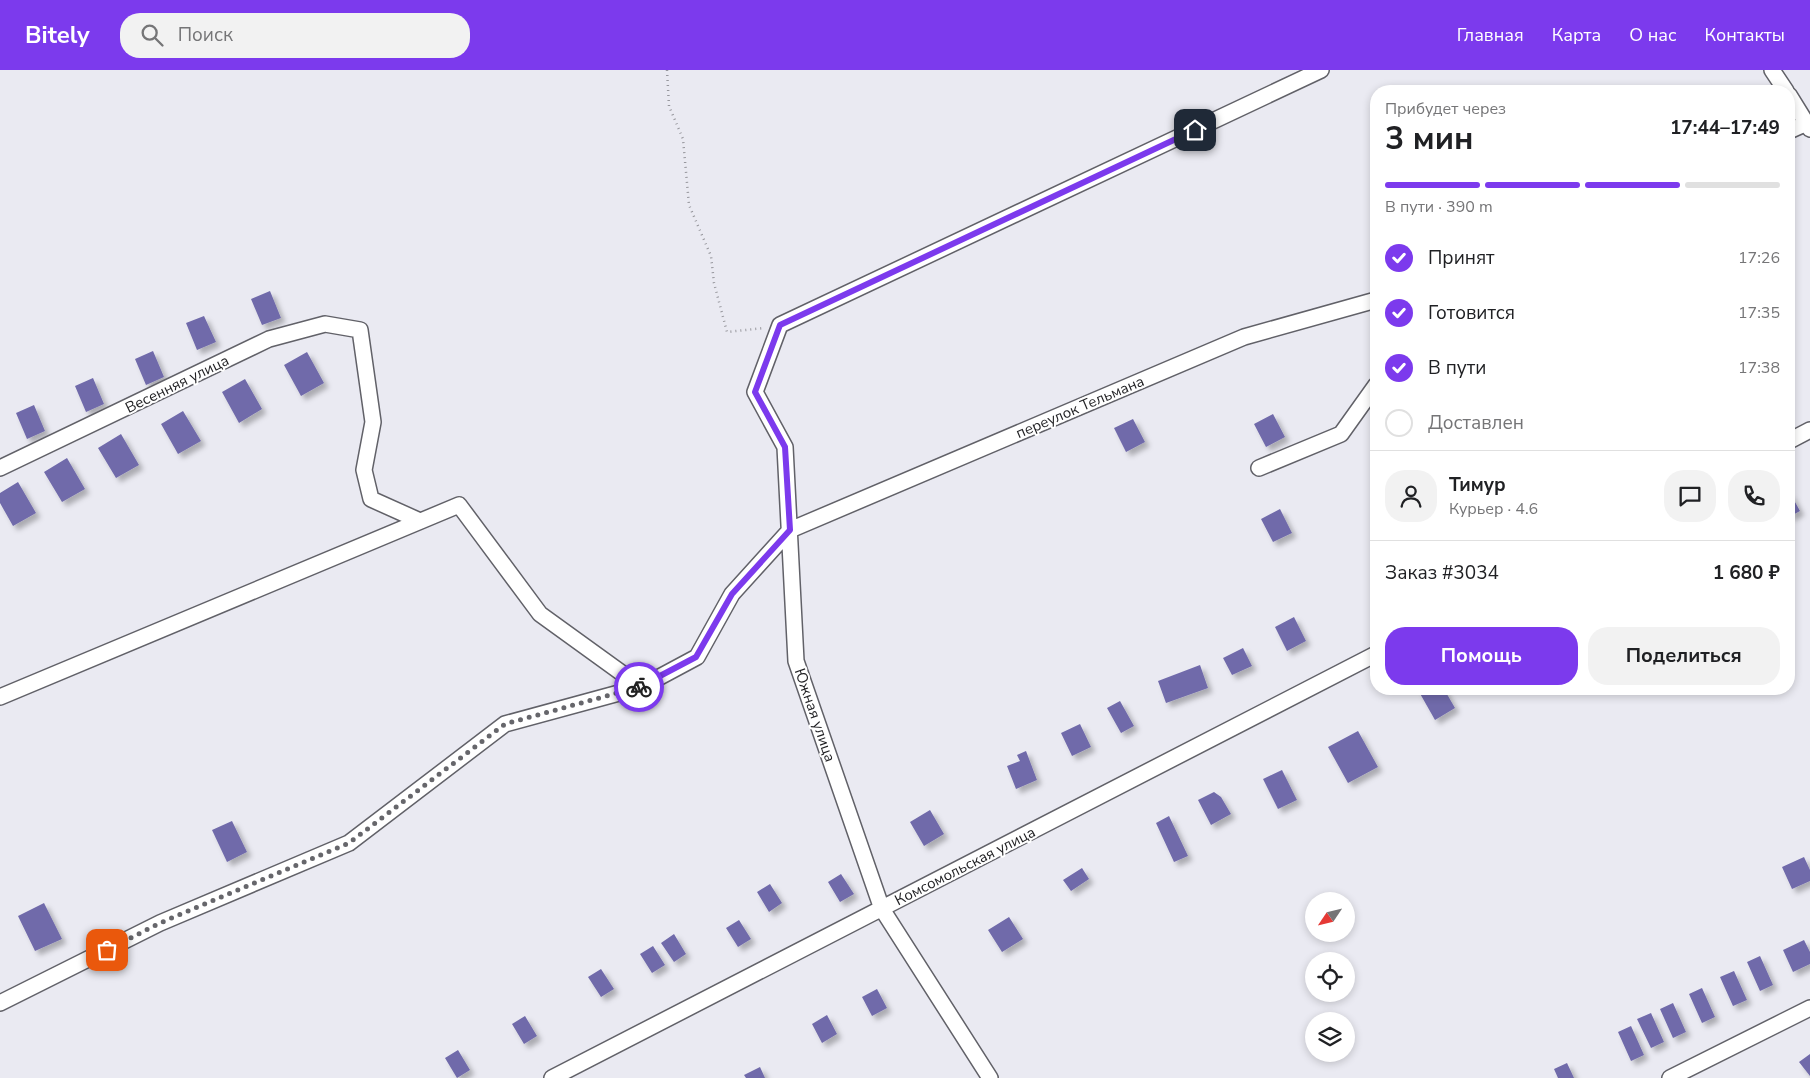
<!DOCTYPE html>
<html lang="ru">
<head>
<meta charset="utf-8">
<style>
  body { margin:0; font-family:"Nunito Sans",sans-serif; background:#f2f2f2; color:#202124; height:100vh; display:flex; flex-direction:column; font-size:19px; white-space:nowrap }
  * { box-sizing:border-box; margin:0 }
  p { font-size:16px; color:#757577 }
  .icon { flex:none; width:28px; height:28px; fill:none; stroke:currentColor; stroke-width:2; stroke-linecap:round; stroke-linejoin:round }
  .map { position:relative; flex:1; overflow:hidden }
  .drawer { position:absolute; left:1370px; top:15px; width:425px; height:610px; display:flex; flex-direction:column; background:#fff; border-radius:20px; box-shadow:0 2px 8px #0003 }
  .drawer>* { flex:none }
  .needle { width:32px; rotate:235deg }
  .tools { position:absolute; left:1305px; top:822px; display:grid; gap:10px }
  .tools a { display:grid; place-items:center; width:50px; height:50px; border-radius:50%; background:#fff; box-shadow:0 2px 8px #0003; font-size:25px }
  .pin { position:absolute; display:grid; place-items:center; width:42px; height:42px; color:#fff; margin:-21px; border-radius:10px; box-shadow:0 2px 8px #0006 }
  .courier { position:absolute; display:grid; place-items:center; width:50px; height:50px; margin:-25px; border:4px solid #7c3aed; border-radius:50%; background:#fff; color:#222; box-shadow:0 1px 6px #0007 }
  .head em { font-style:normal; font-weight:700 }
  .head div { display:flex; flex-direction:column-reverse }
  .head { display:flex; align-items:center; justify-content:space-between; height:85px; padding:0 15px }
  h1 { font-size:32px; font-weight:700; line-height:38px }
  .bar { display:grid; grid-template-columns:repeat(4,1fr); gap:8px 5px; align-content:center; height:60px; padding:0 15px }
  .bar i { height:6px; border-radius:4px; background:#e0e0e0 }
  .bar .active { background:#7c3aed }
  .bar p { grid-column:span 4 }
  .line { display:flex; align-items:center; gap:12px; padding:0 15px; border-top:1px solid #e0e0e0 }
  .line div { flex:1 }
  .round { display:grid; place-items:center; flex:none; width:52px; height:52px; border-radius:20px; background:#f2f2f2 }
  ol { padding:0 15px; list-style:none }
  li { display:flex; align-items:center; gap:15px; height:55px }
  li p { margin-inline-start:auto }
  li .icon { padding:5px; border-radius:50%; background:#7c3aed; color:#fff; stroke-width:4 }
  li:last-child { color:#757577 }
  li i { width:28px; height:28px; border:2px solid #e0e0e0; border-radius:50% }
  .primary-button { display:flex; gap:10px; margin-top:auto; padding:10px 15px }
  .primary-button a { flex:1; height:58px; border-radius:20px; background:#7c3aed; color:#fff; font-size:20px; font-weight:700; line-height:58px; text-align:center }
  .primary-button a+a { background:#f2f2f2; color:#202124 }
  header { display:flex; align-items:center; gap:30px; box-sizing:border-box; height:70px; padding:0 25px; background:#7c3aed; color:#fff }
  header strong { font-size:24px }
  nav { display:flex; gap:28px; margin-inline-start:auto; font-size:18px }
  .search { width:350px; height:45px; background:#f2f2f2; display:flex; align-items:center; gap:12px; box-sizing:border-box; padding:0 18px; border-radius:20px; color:#757577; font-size:19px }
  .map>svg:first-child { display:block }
</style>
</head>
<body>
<header>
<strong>Bitely</strong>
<div class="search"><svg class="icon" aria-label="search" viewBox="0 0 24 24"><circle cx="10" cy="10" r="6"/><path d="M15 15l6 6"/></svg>Поиск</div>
<nav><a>Главная</a><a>Карта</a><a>О нас</a><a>Контакты</a></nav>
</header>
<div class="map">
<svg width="1810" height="1008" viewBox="0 0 1810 1008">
  <defs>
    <filter id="shadow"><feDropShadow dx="4.5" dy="4.5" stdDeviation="2.5" flood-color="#0004"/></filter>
  </defs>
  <rect width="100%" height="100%" fill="#eaeaf2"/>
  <path fill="#706aaa" filter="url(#shadow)" d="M 270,221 L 281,248 L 262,255 L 251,229 Z
    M 204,246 L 216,272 L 197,280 L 186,253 Z
    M 153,281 L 164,307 L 146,315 L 135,289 Z
    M 307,282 L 324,313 L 301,326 L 284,295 Z
    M 93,308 L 104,334 L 86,342 L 75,316 Z
    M 245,309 L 262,339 L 239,353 L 222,322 Z
    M 34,335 L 45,361 L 27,369 L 16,343 Z
    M 183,341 L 201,371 L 178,384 L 161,354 Z
    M 1273,344 L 1285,367 L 1266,377 L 1254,354 Z
    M 1133,349 L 1145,372 L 1126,382 L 1114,358 Z
    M 121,364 L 139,395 L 116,408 L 98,378 Z
    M 67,388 L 85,419 L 62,432 L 44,402 Z
    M 18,412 L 36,443 L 13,456 L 0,433 L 0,423 Z
    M 1790,423 L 1800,441 L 1789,447 L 1789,424 Z
    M 1280,439 L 1292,463 L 1273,472 L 1261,449 Z
    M 1294,547 L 1306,571 L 1287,581 L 1275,557 Z
    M 1243,578 L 1252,596 L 1232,605 L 1223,588 Z
    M 1200,595 L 1208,618 L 1166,633 L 1158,611 Z
    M 1420,619 L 1444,619 L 1455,638 L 1435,650 L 1418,620 Z
    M 1120,631 L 1134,656 L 1121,663 L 1107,638 Z
    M 1080,654 L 1091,677 L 1072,686 L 1061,663 Z
    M 1358,661 L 1378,697 L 1348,713 L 1328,677 Z
    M 1026,681 L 1037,710 L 1016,719 L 1007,696 L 1020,691 L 1017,685 Z
    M 1282,700 L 1297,730 L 1278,739 L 1263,709 Z
    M 1214,722 L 1221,727 L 1231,744 L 1211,755 L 1198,730 Z
    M 930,740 L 944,764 L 924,776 L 910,752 Z
    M 1169,746 L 1188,786 L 1174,792 L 1156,753 Z
    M 232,751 L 247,782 L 227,792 L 212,760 Z
    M 1804,787 L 1810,800 L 1810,811 L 1792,819 L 1782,797 Z
    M 1082,798 L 1089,809 L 1071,821 L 1063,810 Z
    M 841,804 L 854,824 L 840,832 L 828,812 Z
    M 770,814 L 782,833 L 769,842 L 757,822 Z
    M 44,833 L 62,869 L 35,881 L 18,846 Z
    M 1009,847 L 1023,869 L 1002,882 L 988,860 Z
    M 739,850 L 751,869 L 738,877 L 726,858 Z
    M 674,864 L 686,884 L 674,892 L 661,873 Z
    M 1804,870 L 1810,882 L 1810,894 L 1793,902 L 1783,880 Z
    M 653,876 L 665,895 L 652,903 L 640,884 Z
    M 1760,886 L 1773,915 L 1760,921 L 1747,892 Z
    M 601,899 L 614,919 L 601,927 L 588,907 Z
    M 1734,901 L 1747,930 L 1733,936 L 1720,907 Z
    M 1702,918 L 1715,947 L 1702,953 L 1689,924 Z
    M 877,919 L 887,938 L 872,946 L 862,927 Z
    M 1673,933 L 1686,962 L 1673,968 L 1660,939 Z
    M 1651,943 L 1664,972 L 1651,978 L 1637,949 Z
    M 827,945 L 837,964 L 822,973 L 812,954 Z
    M 525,946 L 537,966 L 524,974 L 512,954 Z
    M 1631,956 L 1644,985 L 1631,991 L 1618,962 Z
    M 458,980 L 470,1000 L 457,1008 L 445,988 Z
    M 1810,984 L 1810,1006 L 1799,992 Z
    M 1567,993 L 1574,1008 L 1558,1008 L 1554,999 Z
    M 760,997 L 765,1008 L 746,1008 L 744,1005 Z"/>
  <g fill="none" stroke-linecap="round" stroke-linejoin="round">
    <g stroke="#616168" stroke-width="18">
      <path id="minor" d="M 1772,0 L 1786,21
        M 1789,25 L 1810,59
        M 1789,61 L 1807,53
        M 1789,371 L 1810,360
        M 0,398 L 269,269 L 325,254 L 360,260 L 373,352 L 364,400 L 371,429 L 420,451
        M 1259,398 L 1341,364 L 1376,315
        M 0,627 L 459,435 L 540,544 L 641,617 L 697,587 L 732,524 L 790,460 L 1244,267 L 1376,230
        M 0,933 L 160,853 L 349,773 L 505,654 L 641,617
        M 552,1008 L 1376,584
        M 990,1008 L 882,839 L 796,591 L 785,377 L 755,322 L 780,255 L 1321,0
        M 1670,1008 L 1810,938"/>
    </g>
    <path stroke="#97979d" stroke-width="2.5" stroke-dasharray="1 4" stroke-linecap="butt" d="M 667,0 L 669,36 L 683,69 L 689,135 L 711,186 L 714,213 L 727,262 L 764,258"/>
    <use href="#minor" stroke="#fff" stroke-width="15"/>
  </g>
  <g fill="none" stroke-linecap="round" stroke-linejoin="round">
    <path stroke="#66666b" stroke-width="5" stroke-dasharray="0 9" d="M 107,880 L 160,853 L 349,773 L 505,654 L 639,617"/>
    <path stroke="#7c3aed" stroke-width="6" d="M 639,617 L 696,587 L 732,524 L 790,460 L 785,377 L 755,322 L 780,255 L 1195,60"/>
  </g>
  <g text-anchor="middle" stroke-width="4" stroke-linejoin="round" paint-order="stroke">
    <g font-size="15" fill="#1f1f22" stroke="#fff">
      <text transform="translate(177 314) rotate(-26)" y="5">Весенняя улица</text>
      <text transform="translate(1080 337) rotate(-23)" y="5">переулок Тельмана</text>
      <text transform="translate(815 645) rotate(71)" y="5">Южная улица</text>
      <text transform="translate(965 796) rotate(-27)" y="5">Комсомольская улица</text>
    </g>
  </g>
</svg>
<div class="tools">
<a><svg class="needle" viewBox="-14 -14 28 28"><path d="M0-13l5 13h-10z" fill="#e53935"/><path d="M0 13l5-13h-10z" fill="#757577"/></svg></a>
<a><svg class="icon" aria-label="locate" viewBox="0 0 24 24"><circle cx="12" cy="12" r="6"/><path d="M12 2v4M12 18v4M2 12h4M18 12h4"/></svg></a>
<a><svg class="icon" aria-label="layers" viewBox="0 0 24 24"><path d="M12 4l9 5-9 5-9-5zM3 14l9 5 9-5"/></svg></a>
</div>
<div class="pin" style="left:107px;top:880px;background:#ea580c"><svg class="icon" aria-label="bag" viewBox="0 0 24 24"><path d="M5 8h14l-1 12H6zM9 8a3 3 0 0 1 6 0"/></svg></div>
<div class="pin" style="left:1195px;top:60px;background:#1f2937"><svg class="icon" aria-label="home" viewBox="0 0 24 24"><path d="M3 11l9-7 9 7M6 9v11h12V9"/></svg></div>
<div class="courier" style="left:639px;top:617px"><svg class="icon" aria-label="bike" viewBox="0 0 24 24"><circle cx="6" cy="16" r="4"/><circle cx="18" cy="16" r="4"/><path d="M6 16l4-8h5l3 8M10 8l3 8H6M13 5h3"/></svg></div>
<section class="drawer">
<div class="head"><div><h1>3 мин</h1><p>Прибудет через</p></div><em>17:44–17:49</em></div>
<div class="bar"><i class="active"></i><i class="active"></i><i class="active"></i><i></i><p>В пути · 390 m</p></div>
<ol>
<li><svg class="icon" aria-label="check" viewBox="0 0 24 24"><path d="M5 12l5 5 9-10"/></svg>Принят<p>17:26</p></li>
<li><svg class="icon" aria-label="check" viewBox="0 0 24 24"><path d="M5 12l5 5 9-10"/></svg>Готовится<p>17:35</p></li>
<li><svg class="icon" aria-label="check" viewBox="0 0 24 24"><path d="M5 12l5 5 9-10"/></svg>В пути<p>17:38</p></li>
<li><i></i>Доставлен</li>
</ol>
<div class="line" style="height:90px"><a class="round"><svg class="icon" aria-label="person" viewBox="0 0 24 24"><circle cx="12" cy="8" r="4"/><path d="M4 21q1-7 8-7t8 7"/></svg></a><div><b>Тимур</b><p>Курьер · 4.6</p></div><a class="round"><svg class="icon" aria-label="chat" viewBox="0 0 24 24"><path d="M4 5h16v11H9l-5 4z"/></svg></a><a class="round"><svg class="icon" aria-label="phone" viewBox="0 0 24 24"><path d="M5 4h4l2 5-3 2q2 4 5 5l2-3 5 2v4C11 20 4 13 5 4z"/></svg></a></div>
<div class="line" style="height:65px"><div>Заказ #3034</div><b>1 680 ₽</b></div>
<div class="primary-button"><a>Помощь</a><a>Поделиться</a></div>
</section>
</div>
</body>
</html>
